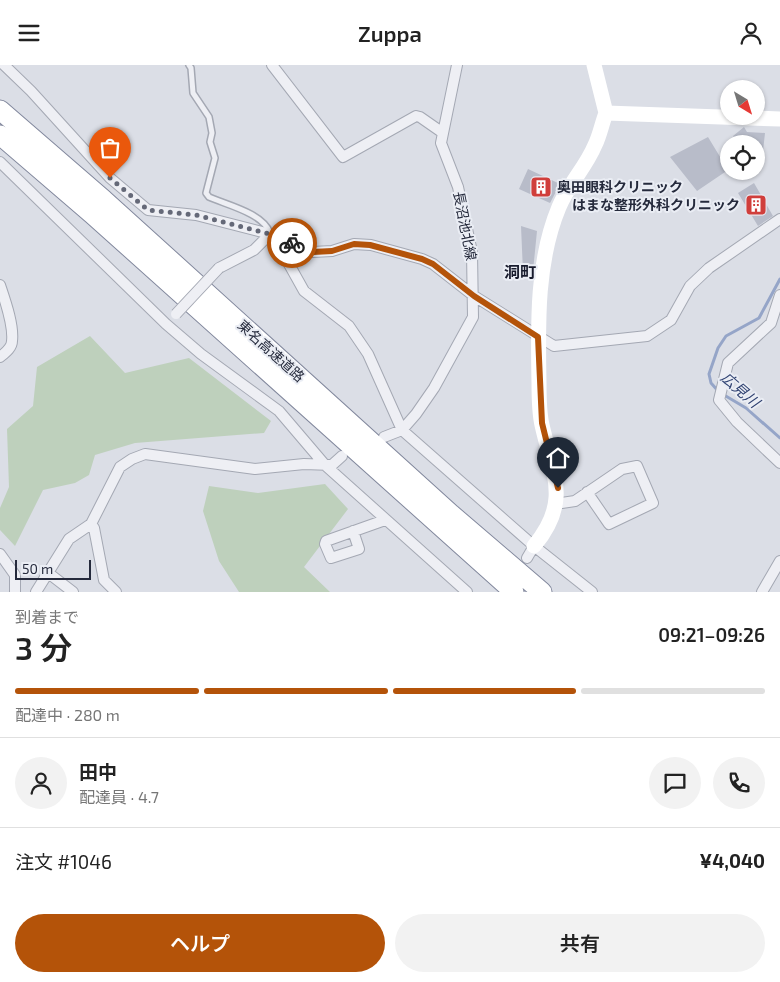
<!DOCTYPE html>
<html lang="ja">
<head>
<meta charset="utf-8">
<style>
  body { margin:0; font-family:"Exo 2","Noto Sans JP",sans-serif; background:#f2f2f2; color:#222; height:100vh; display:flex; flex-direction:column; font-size:19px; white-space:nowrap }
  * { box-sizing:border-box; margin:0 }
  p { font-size:16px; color:#767676 }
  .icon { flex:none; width:28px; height:28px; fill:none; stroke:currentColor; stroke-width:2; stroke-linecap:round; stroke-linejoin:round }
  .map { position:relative; height:527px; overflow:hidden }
  .drawer { display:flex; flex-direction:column; background:#fff; flex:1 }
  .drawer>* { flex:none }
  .needle { width:32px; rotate:142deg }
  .tools { position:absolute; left:720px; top:15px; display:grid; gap:10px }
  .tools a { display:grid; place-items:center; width:45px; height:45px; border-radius:50%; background:#fff; box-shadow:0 1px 4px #0004; font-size:25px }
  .scale { position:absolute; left:15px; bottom:12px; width:76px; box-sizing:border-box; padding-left:5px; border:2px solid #252a3c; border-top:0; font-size:14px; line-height:18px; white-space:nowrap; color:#252a3c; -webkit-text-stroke:4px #eaedf4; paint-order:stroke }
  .pin { position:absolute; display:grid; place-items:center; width:42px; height:42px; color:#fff; margin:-51px -21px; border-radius:50% 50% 50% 0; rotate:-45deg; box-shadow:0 0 5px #0007 }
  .pin .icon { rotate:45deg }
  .courier { position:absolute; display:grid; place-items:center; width:50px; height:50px; margin:-25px; border:4px solid #b45309; border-radius:50%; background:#fff; color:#222; box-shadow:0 1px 6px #0007 }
  .headline em { font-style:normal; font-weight:600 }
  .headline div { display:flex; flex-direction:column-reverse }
  .headline { display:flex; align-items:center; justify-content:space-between; height:85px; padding:0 15px }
  h1 { font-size:32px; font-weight:600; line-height:38px }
  .bar { display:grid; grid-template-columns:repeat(4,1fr); gap:8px 5px; align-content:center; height:60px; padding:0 15px }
  .bar i { height:6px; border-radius:4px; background:#e0e0e0 }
  .bar .selected { background:#b45309 }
  .bar p { grid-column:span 4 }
  .line { display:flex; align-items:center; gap:12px; padding:0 15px; border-top:1px solid #e0e0e0 }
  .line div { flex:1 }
  .round { display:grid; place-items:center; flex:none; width:52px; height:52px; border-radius:26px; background:#f2f2f2 }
  .cta { display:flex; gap:10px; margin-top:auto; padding:10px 15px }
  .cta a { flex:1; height:58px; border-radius:30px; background:#b45309; color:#fff; font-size:20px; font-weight:600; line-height:58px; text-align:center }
  .cta a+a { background:#f2f2f2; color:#222 }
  header { display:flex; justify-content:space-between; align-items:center; height:65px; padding:0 15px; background:#fff; font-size:22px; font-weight:600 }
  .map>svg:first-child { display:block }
</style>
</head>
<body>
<header><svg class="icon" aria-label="menu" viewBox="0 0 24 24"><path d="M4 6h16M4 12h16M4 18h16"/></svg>Zuppa<svg class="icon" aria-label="person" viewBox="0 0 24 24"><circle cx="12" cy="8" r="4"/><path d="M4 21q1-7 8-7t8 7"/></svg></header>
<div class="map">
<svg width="780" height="527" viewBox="0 0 780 527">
  <rect width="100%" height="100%" fill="#dbdee6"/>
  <path fill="#bed0bc" d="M 90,271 L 125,308 L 189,293 L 271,356 L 264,368 L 135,378 L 95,390 L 89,410 L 75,418 L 43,425 L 15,481 L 0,465 L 0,443 L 9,422 L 7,364 L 33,341 L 37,302 Z
    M 325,419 L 348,444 L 304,502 L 330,527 L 239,527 L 219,496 L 203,446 L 209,421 L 258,428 Z"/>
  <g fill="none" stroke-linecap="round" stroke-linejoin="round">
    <path stroke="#95a5c8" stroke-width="3" d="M 780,214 L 759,253 L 726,271 L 718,283 L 709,309 L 711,318 L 719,327 L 746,343 L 780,373"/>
  </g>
  <path fill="#b8bcc9" d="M 744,62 L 747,67 L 765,68 L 762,95 L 756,95 L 756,79 L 738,79 L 733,71 Z
    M 708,72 L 728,105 L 697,126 L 670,92 Z
    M 528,104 L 560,119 L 550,138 L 519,124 Z
    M 754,118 L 773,151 L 758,161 L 738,128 Z
    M 521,161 L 537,166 L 533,206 L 523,207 Z"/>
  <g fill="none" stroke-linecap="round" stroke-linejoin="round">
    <g stroke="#a4a8b3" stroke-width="8">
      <path id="lane" d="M 189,0 L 191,3 L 193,28 L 209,52 L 212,68 L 210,77 L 215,93 L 206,128 L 209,132 C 227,140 263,148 270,168"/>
    </g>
    <g stroke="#a4a8b3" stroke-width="12">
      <path id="street" d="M 4,0 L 31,26 L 110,113 L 148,145 L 196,150 L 270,169 L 313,187 L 332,186 L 354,179 L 371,180 L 422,194 L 433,199 L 474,231 L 554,281 L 647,271 L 671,255 L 690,221 L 709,203 L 780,154
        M 272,0 L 343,92 L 416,51 L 420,52 L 443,68
        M 0,97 L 166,259 L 201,289 L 279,346 L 325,400 L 467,527
        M 277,171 L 280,183 L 304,226 L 349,261 L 368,289 L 402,365 L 534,481 L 592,527
        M 219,203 L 254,185 L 270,169
        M 0,220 C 5,235 14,260 12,276 C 12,283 5,288 0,292
        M 780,230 L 771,258 L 728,298 L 719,335 L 737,357 L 780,398
        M 384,372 L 402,365 L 416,349 L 434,323 L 473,252 L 472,187 L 458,122 L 441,78 L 457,0
        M 555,439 L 575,436 L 622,404 L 637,401 L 653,438 L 609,459 L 587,427
        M 91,459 L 94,463 L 104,515 L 116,527
        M 353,466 L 359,484 L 331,493 L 325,479 L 326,476 L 385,455
        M 0,489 L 15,510 L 15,527
        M 527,493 L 534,481
        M 47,507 L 73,527
        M 36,527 L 69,474 L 91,459 L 120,402 L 132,394 L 145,389 L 255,404 L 304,399 L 332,400 L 342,391
        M 762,527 L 780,496"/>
    </g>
    <g stroke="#82889d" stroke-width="21">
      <path id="highway" d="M 0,45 L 104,135 L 451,449 L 542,527
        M 0,70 L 92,149 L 514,527"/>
    </g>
    <use href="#lane" stroke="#eeeff4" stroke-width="5"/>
    <use href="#street" stroke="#eeeff4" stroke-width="10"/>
    <path stroke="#fff" stroke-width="15" d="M 594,0 L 606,48 L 780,54
      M 534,481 C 571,437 553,409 542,360 C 539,347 539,332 539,318 C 538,261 536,197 559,142 C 568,120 586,102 595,80 C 600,70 602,58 606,48"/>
    <use href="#highway" stroke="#fff" stroke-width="19"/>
    <g stroke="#a4a8b3" stroke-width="12" stroke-linecap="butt">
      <path id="street-bridge" d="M 176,249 L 219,203"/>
    </g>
    <use href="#street-bridge" stroke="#eeeff4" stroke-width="10"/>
  </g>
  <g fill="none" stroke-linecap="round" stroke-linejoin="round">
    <path stroke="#656978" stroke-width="5" stroke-dasharray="0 9" d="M 110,113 L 148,145 L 196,150 L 270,169 L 292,178"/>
    <path stroke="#b45309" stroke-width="6" d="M 292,178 L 313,187 L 332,186 L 354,179 L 370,180 L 422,194 L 433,199 L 474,231 L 538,272 L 542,358 L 558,423"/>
  </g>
  <defs>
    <g id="building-square" transform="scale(1.125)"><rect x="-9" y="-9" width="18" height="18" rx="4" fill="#d03e3b" stroke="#eaedf4"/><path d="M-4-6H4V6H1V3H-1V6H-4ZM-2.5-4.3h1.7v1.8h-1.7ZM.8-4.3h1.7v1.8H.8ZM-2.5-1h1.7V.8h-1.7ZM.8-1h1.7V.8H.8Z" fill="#fff"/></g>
  </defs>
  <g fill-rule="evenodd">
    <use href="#building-square" x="541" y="122"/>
    <use href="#building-square" x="756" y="140"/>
  </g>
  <g text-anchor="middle" stroke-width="4" stroke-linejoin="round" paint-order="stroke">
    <g font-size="14" font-weight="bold" fill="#252a3c" stroke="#eaedf4" text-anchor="start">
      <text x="557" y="127">奥田眼科クリニック</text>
      <text x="740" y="145" text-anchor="end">はまな整形外科クリニック</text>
    </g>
    <g font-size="14" fill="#252a3c" stroke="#eaedf4">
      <text transform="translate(465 161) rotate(79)" y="5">長沼池北線</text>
      <text transform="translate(271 286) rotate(42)" y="5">東名高速道路</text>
    </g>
    <g font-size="15" font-style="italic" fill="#2f4171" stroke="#eaedf4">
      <text transform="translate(740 325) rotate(41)" y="5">広見川</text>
    </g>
    <g font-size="16" font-weight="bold" fill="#181b2d" stroke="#eaedf4">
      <text x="520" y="213">洞町</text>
    </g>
  </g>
</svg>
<div class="tools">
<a><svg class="needle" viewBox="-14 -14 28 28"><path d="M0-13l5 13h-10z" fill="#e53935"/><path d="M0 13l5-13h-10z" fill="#767676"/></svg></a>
<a><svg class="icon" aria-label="locate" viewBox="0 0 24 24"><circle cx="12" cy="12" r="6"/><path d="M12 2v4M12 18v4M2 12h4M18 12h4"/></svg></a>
</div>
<div class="scale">50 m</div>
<div class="pin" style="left:110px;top:113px;background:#ea580c"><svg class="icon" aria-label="bag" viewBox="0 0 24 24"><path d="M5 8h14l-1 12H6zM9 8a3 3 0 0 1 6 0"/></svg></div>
<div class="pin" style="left:558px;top:423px;background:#1f2937"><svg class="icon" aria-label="home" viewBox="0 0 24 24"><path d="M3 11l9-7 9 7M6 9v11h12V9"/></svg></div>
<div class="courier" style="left:292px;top:178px"><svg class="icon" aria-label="bike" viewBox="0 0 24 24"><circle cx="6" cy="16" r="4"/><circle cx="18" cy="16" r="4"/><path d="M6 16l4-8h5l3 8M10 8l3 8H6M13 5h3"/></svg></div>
</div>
<section class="drawer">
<div class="headline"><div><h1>3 分</h1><p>到着まで</p></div><em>09:21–09:26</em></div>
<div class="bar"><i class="selected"></i><i class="selected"></i><i class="selected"></i><i></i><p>配達中 · 280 m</p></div>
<div class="line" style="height:90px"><a class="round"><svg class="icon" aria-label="person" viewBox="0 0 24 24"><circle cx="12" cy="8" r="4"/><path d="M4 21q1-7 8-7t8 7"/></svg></a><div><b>田中</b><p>配達員 · 4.7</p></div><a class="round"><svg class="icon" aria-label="chat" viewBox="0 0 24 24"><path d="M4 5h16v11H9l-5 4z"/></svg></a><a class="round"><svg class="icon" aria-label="phone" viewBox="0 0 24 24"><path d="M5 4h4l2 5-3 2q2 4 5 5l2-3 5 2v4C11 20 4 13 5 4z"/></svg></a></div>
<div class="line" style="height:65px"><div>注文 #1046</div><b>¥4,040</b></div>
<div class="cta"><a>ヘルプ</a><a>共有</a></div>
</section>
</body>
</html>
